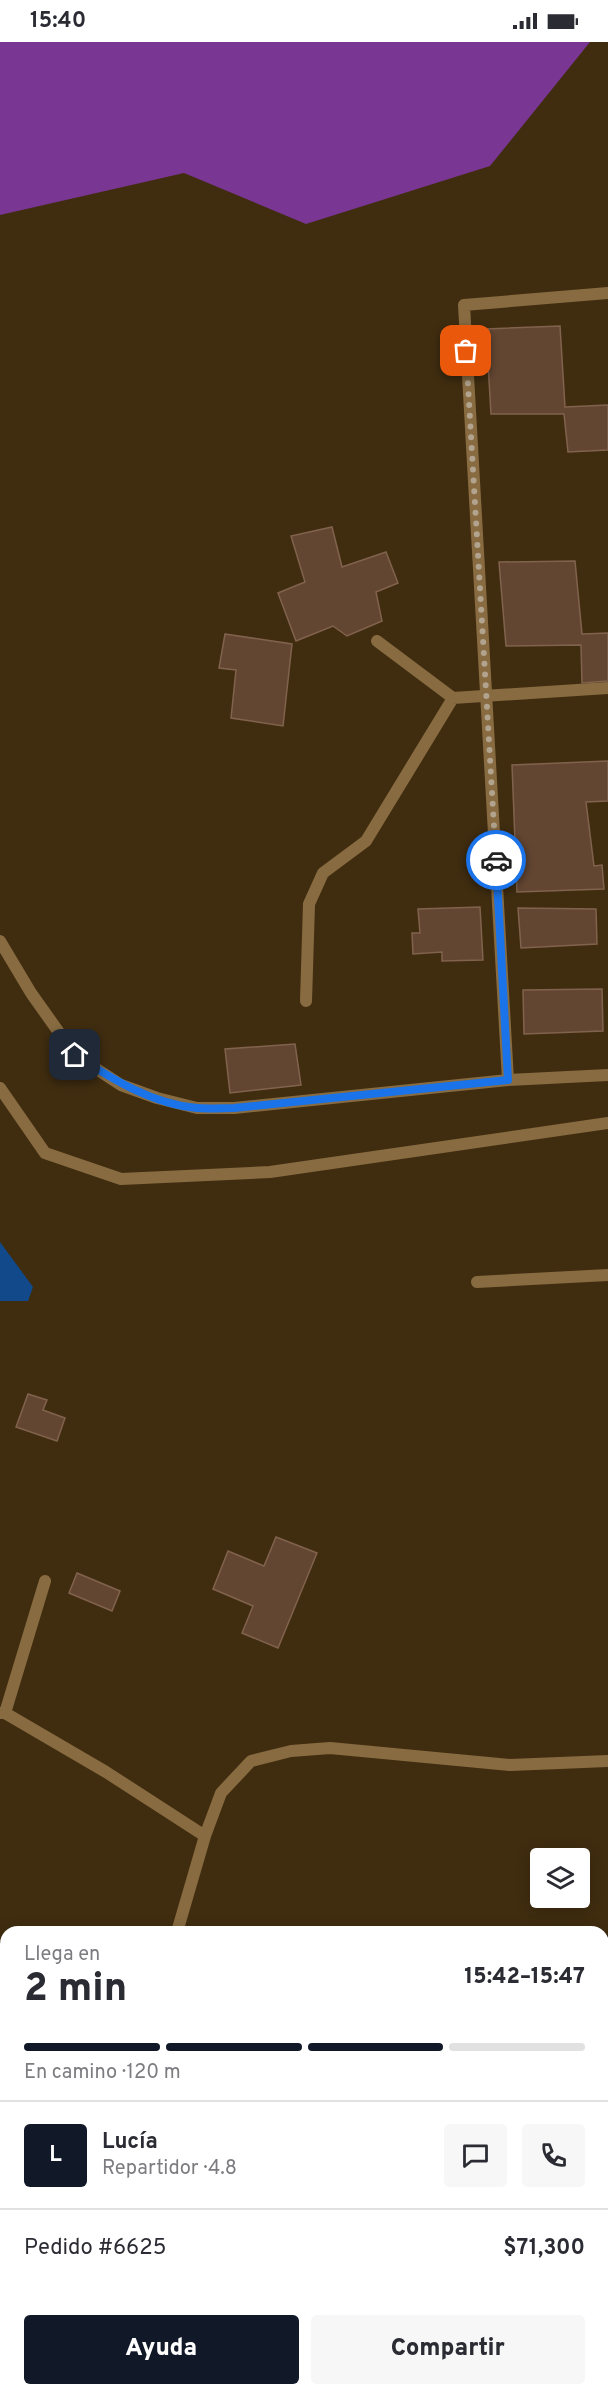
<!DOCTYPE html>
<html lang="es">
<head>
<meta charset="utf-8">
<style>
  body { margin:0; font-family:Overpass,sans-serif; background:#f7f7f7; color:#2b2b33; height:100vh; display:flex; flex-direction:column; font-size:22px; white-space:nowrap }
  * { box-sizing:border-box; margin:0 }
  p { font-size:20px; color:#7c7c81 }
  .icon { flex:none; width:33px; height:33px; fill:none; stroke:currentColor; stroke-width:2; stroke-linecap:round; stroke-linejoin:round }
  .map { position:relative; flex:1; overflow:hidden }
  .drawer { position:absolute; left:0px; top:1884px; width:609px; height:470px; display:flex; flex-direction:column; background:#fff; border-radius:18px 18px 0 0; box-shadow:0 3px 15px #0003 }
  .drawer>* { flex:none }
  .buttons { position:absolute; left:530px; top:1806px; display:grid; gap:12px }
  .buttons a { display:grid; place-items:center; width:60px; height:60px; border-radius:6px; background:#fff; box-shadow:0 3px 15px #0003; font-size:30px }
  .pin { position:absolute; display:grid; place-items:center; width:51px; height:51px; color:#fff; margin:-26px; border-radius:12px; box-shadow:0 3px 9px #0006 }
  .courier { position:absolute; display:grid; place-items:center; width:60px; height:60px; margin:-30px; border:4px solid #1a73e8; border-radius:50%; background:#fff; color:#222; box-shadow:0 2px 8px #0007 }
  .summary em { font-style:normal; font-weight:800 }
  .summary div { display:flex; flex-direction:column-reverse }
  .summary { display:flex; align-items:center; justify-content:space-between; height:102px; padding:0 24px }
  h1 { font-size:39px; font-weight:800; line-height:45px }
  .bar { display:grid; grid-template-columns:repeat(4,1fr); gap:9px 6px; align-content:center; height:72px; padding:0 24px }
  .bar i { height:8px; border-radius:4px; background:#e1e1e2 }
  .bar .selected { background:#111827 }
  .bar p { grid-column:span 4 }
  .line { display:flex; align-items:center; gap:15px; padding:0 24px; border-top:2px solid #e1e1e2 }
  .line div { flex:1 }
  .round { display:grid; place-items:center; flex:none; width:63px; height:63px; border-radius:6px; background:#f7f7f7 }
  .cta { display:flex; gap:12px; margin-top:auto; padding:12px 24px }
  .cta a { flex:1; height:69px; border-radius:6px; background:#111827; color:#fff; font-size:24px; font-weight:800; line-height:69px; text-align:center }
  .cta a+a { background:#f7f7f7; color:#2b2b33 }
  .status { display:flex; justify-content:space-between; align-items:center; height:42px; padding:0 30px; background:#fff; direction:ltr }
  .status svg { height:16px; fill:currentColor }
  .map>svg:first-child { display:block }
</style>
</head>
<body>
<div class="status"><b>15:40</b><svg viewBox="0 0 49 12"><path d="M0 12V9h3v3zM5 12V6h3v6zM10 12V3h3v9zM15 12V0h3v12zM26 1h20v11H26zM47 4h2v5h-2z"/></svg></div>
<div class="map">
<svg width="608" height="2353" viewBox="0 0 608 2353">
  <rect width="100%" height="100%" fill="#402d10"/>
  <path fill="#793692" d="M 0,0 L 590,0 L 490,124 L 306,182 L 184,131 L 0,173 Z"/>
  <path fill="#11498a" d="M 0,1200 L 33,1245 L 28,1259 L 0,1259 Z"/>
  <path fill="#634632" stroke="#81624d" stroke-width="1.5" d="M 560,284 L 565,365 L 608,363 L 608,408 L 568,410 L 564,372 L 491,372 L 486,287 Z
    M 332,485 L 342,525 L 386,510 L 398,541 L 376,550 L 382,579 L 347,594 L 333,584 L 296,599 L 278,551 L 305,540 L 291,494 Z
    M 575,519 L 582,592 L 608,591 L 608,639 L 582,641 L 581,603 L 506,604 L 499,520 Z
    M 225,592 L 292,602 L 283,684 L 231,676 L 236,628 L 219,626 Z
    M 608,719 L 608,759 L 586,760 L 594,824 L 602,823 L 604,847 L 517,850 L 512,723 Z
    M 480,865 L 483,918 L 442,919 L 442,910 L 413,912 L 412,891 L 420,891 L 418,867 Z
    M 518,866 L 596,867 L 597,902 L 521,906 Z
    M 602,947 L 603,989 L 524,992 L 523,948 Z
    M 295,1002 L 301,1043 L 230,1051 L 225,1007 Z
    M 28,1352 L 47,1358 L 43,1368 L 65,1376 L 57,1399 L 16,1385 Z
    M 276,1495 L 317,1511 L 278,1606 L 242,1591 L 253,1564 L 213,1547 L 228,1509 L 264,1524 Z
    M 77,1531 L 120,1549 L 112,1569 L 69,1551 Z
    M 0,1961 L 6,1963 L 6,1999 L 0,1997 Z
    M 0,2058 L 6,2061 L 6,2090 L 0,2088 Z"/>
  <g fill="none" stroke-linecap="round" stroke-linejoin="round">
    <path stroke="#886b41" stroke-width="12" d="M 477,1240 L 608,1233"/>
    <path stroke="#886b41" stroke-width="12" d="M 377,599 L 453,656 L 608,646
      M 0,899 L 31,951 L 75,1013 L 121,1043 L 157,1056 L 197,1066 L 234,1066 L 508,1038 L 608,1033
      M 306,959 L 309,862 L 323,831 L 366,799 L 453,656
      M 508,1038 L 464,263 L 608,251
      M 0,1046 L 45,1111 L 121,1137 L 270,1130 L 608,1081
      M 0,1671 L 5,1671 L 106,1730 L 205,1794
      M 5,1671 L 45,1539
      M 177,1890 L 205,1794 L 221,1751 L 251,1719 L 291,1709 L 330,1706 L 510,1723 L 608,1719
      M 27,2353 L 29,2348"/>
  </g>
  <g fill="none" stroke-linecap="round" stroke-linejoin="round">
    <path stroke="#b1a38d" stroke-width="6" stroke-dasharray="0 10.8" d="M 466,309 L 496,818"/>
    <path stroke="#1a73e8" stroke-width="8" d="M 75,1013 C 112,1037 152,1062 197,1066 C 209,1067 222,1066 234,1066 L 508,1038 L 496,818"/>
  </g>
</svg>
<div class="buttons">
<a><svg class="icon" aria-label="layers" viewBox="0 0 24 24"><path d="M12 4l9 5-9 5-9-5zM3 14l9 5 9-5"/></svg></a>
</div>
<div class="pin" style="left:466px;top:309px;background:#ea580c"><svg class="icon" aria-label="bag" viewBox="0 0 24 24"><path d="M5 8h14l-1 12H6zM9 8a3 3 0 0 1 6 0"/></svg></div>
<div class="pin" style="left:75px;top:1013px;background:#1f2937"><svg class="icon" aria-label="home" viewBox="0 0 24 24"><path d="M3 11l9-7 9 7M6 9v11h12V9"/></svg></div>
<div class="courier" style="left:496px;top:818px"><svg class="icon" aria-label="car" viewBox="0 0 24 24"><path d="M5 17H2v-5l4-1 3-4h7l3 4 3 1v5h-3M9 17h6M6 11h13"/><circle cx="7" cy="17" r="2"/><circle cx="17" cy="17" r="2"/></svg></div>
<section class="drawer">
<div class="summary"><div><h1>2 min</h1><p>Llega en</p></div><em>15:42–15:47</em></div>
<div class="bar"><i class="selected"></i><i class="selected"></i><i class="selected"></i><i></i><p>En camino · 120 m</p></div>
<div class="line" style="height:108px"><b class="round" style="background:#111827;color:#fff">L</b><div><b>Lucía</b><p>Repartidor · 4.8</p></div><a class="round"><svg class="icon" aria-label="chat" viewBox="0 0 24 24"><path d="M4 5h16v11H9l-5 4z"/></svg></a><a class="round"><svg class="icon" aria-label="phone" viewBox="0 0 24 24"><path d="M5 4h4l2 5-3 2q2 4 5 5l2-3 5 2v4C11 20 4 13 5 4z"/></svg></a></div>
<div class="line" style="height:78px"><div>Pedido #6625</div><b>$71,300</b></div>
<div class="cta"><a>Ayuda</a><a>Compartir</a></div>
</section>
</div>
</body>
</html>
